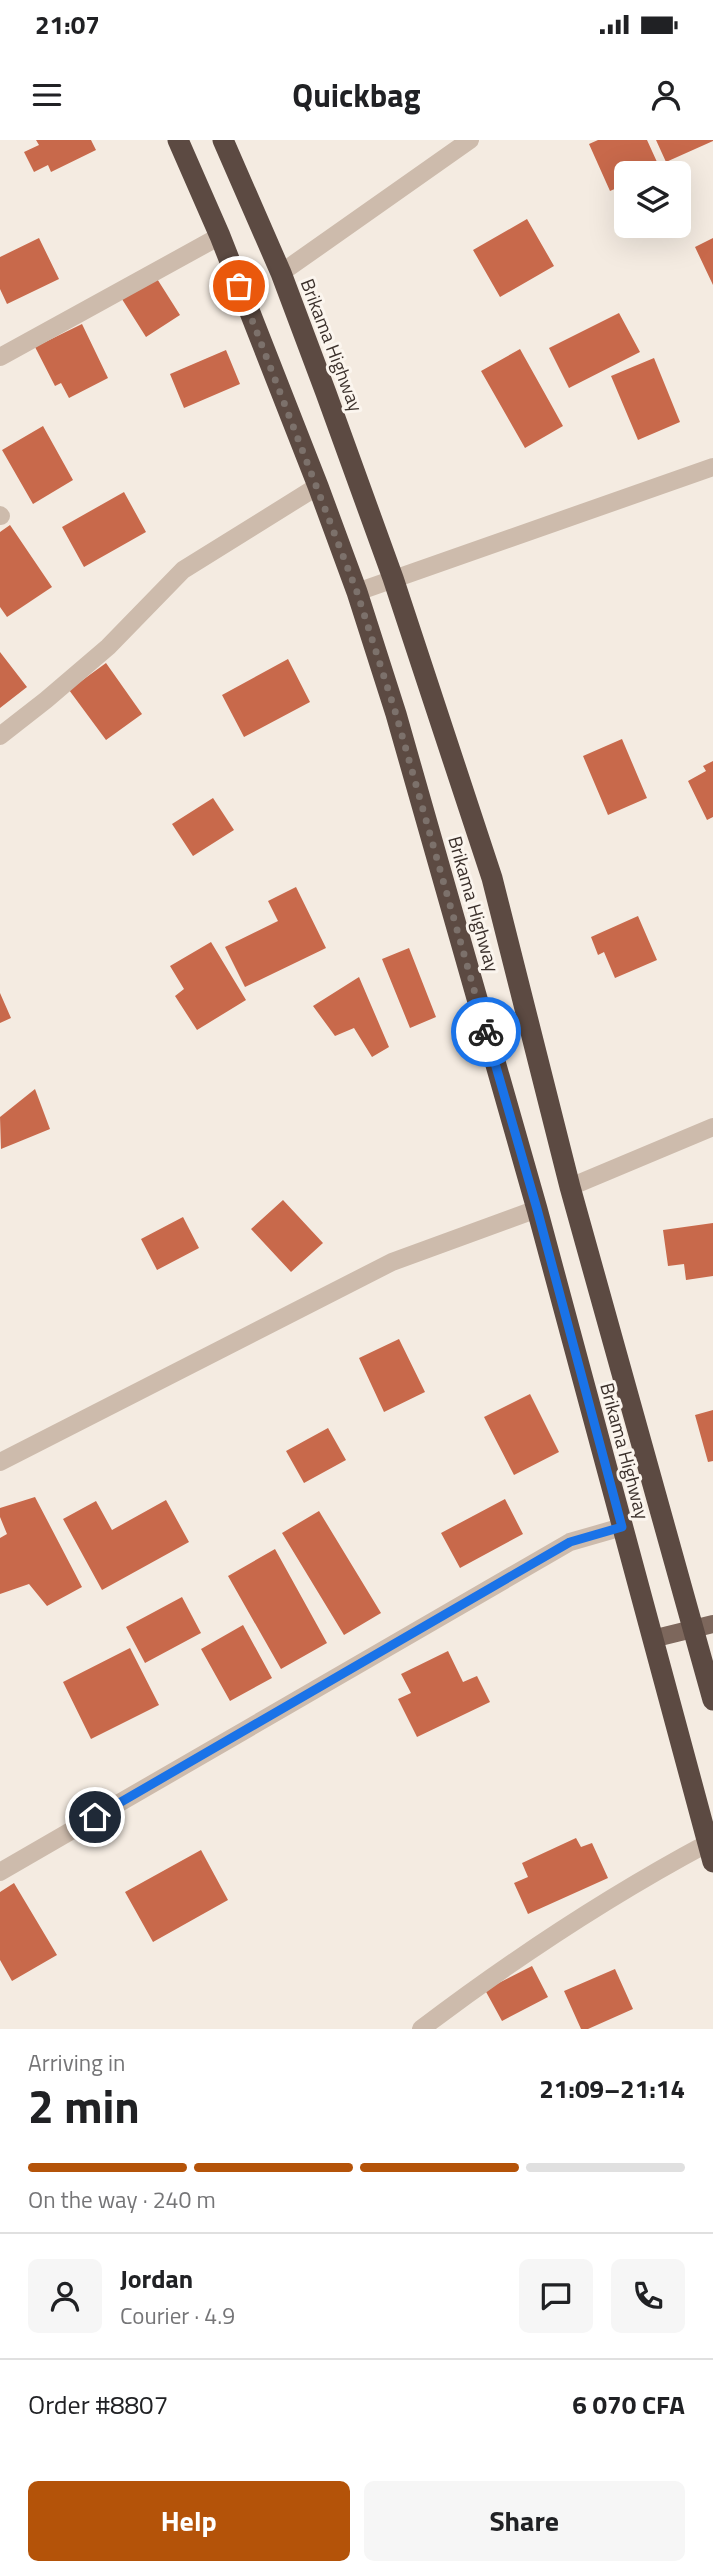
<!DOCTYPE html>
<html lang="en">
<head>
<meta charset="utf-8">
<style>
  body { margin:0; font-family:"Titillium Web",sans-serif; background:#f6f6f6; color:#202124; height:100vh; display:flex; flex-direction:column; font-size:26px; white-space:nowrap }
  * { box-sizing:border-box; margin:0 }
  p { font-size:23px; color:#757577 }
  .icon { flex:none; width:38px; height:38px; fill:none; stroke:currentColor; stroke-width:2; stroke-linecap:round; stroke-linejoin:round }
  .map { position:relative; height:1889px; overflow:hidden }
  .details { display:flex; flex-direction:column; background:#fff; flex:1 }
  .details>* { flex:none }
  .fabs { position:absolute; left:614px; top:21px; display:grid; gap:14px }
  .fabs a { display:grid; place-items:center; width:77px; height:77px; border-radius:10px; background:#fff; box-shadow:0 7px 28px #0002; font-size:35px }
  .pin { position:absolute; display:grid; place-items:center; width:60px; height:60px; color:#fff; margin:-30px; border:4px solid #fff; border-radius:50%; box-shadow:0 2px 7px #0007 }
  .courier { position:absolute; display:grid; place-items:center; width:70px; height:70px; margin:-35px; border:5px solid #1a73e8; border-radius:50%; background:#fff; color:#222; box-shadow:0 2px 9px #0007 }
  .overview em { font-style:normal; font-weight:700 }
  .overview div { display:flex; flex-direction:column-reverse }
  .overview { display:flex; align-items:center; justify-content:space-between; height:119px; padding:0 28px }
  h1 { font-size:46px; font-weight:700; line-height:52px }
  .bar { display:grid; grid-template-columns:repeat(4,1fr); gap:10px 7px; align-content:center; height:84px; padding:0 28px }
  .bar i { height:9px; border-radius:5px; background:#e0e0e0 }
  .bar .selected { background:#b45309 }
  .bar p { grid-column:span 4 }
  .line { display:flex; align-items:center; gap:18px; padding:0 28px; border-top:2px solid #e0e0e0 }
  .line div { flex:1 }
  .round { display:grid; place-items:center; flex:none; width:74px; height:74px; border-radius:10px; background:#f6f6f6 }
  .cta { display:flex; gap:14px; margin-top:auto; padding:14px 28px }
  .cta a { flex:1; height:80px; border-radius:10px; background:#b45309; color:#fff; font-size:28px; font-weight:700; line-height:80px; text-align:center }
  .cta a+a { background:#f6f6f6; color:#202124 }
  .status { display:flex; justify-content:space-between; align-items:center; height:49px; padding:0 35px; background:#fff; direction:ltr }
  .status svg { height:19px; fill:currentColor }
  header { display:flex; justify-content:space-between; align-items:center; height:91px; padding:0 28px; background:#fff; font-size:32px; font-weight:700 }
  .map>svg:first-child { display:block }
</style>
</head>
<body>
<div class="status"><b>21:07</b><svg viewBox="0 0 49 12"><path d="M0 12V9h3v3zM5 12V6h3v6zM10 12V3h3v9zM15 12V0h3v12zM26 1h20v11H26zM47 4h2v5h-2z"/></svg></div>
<header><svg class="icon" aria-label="menu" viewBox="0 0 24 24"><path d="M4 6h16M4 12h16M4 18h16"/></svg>Quickbag<svg class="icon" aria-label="person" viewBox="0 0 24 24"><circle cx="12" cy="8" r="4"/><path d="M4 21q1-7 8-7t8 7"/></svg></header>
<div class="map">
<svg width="713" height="1889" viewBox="0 0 713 1889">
  <rect width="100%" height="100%" fill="#f4ebe1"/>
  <path fill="#c8694b" d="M 36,0 L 91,0 L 96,10 L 51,32 L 48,25 L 34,32 L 24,12 L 39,5 Z
    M 598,0 L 647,0 L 662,33 L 626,33 L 626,44 L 610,51 L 589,4 Z
    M 656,0 L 713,0 L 713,1 L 666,22 Z
    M 527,79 L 554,126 L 500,157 L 473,110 Z
    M 39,98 L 59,139 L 7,164 L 0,149 L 0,117 Z
    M 713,98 L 713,145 L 695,107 Z
    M 154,134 L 180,175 L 146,197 L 120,156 Z
    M 619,173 L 640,212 L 569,248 L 549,208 Z
    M 82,184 L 108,238 L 69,258 L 61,243 L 55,246 L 35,207 Z
    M 520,209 L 563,286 L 525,308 L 481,231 Z
    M 226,210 L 240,244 L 184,268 L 170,234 Z
    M 654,218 L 680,282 L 638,300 L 611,236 Z
    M 43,286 L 73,340 L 33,364 L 2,310 Z
    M 124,352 L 146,392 L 84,427 L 62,387 Z
    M 10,385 L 52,447 L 7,477 L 0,467 L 0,392 Z
    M 0,512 L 27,547 L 0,568 Z
    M 288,519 L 310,562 L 244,597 L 222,555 Z
    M 106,523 L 142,574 L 106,600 L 69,550 Z
    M 622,599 L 647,658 L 608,675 L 583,616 Z
    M 713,621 L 713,677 L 707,680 L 688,641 L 706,631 L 703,626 Z
    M 213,658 L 234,690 L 193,716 L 172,684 Z
    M 296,747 L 326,808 L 245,847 L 225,807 L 278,781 L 268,761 Z
    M 638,776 L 657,820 L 615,838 L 604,812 L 598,815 L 591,797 Z
    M 211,802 L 246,860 L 197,890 L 175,856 L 184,849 L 170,826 Z
    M 409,808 L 436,877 L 410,888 L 382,819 Z
    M 359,837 L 389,907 L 372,917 L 354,888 L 335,896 L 313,866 Z
    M 0,853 L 11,878 L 0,883 Z
    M 35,949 L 50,989 L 1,1009 L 0,977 Z
    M 283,1060 L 323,1103 L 291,1132 L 251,1089 Z
    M 183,1077 L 199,1108 L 157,1130 L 141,1099 Z
    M 713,1083 L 713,1136 L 686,1140 L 684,1124 L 668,1126 L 663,1090 Z
    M 399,1199 L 425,1252 L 384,1272 L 359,1218 Z
    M 530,1254 L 559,1312 L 514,1335 L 484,1277 Z
    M 713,1270 L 713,1321 L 708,1322 L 695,1275 Z
    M 328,1288 L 346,1320 L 304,1343 L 286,1311 Z
    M 35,1357 L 82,1447 L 47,1466 L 29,1444 L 0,1454 L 0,1398 L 7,1394 L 0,1377 L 0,1368 Z
    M 505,1359 L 523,1394 L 460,1428 L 441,1393 Z
    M 166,1360 L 189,1402 L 102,1450 L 63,1379 L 96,1361 L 112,1390 Z
    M 319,1371 L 381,1473 L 344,1495 L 282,1393 Z
    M 275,1409 L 327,1503 L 281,1529 L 228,1436 Z
    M 182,1457 L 201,1493 L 145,1523 L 126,1487 Z
    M 243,1485 L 272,1538 L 230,1561 L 201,1509 Z
    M 130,1508 L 159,1565 L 91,1599 L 63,1542 Z
    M 448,1511 L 463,1542 L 477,1536 L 490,1562 L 417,1597 L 398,1559 L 411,1553 L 401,1534 Z
    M 576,1698 L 581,1707 L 592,1703 L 608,1738 L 528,1774 L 514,1743 L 528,1737 L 522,1723 Z
    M 201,1710 L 228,1760 L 153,1802 L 125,1752 Z
    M 14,1743 L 57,1815 L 12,1841 L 0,1820 L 0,1752 Z
    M 532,1826 L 548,1857 L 502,1881 L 485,1850 Z
    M 615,1829 L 633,1869 L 588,1889 L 581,1889 L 564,1851 Z"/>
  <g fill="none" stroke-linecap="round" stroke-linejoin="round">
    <path stroke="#cdbbac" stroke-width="18" d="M 281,133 L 470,0
      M 0,217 L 220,96
      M 0,375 L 1,376
      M 357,452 L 713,327
      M 0,596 L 46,560 L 108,507 L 183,430 L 318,346
      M 570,1047 L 713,987
      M 0,1322 L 392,1122 L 537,1069
      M 0,1732 L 570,1402 L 622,1387
      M 421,1889 C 512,1820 607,1757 708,1703"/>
    <path stroke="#7d675c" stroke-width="18" d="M 652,1499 L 713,1484"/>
    <path stroke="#5c4a42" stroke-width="21" d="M 178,0 L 220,96 L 318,346 L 357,452 L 396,574 L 537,1069 L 713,1722
      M 223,0 L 281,133 L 326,253 L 393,438 L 492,738 L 570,1047 L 713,1560"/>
  </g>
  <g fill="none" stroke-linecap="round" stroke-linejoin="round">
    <path stroke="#7c716b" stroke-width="7" stroke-dasharray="0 12.6" d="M 239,146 L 357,452 L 396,574 L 486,892"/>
    <path stroke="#1a73e8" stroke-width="9" d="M 95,1677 L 570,1402 L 622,1387 L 537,1069 L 486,892"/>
  </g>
  <g text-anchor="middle" stroke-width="6" stroke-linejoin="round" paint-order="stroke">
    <g font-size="19" fill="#3b302b" stroke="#fbf5ee">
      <text transform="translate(332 205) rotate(69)" y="7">Brikama Highway</text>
      <text transform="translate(474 764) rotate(74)" y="7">Brikama Highway</text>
      <text transform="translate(625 1311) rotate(75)" y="7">Brikama Highway</text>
    </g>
  </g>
</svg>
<div class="fabs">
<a><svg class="icon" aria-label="layers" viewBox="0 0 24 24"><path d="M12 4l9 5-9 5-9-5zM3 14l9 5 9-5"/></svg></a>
</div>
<div class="pin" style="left:239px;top:146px;background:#ea580c"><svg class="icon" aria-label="bag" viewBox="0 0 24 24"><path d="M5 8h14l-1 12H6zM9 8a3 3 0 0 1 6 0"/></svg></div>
<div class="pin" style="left:95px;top:1677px;background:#1f2937"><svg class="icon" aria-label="home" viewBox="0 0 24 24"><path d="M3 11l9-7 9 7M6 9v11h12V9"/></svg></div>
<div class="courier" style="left:486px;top:892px"><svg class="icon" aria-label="bike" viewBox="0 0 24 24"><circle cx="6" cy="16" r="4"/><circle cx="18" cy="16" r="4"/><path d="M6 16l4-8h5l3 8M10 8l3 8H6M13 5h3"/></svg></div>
</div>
<section class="details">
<div class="overview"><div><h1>2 min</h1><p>Arriving in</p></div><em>21:09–21:14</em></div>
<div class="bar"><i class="selected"></i><i class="selected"></i><i class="selected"></i><i></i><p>On the way · 240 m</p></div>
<div class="line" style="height:126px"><a class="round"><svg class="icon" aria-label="person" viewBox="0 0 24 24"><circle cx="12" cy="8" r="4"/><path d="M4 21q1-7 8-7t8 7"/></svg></a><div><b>Jordan</b><p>Courier · 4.9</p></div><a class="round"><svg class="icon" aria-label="chat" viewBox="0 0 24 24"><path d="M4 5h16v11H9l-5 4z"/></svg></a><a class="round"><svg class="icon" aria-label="phone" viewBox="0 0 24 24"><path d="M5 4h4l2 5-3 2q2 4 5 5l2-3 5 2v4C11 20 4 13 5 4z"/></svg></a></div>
<div class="line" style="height:91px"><div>Order #8807</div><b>6 070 CFA</b></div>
<div class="cta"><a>Help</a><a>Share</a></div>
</section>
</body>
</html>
